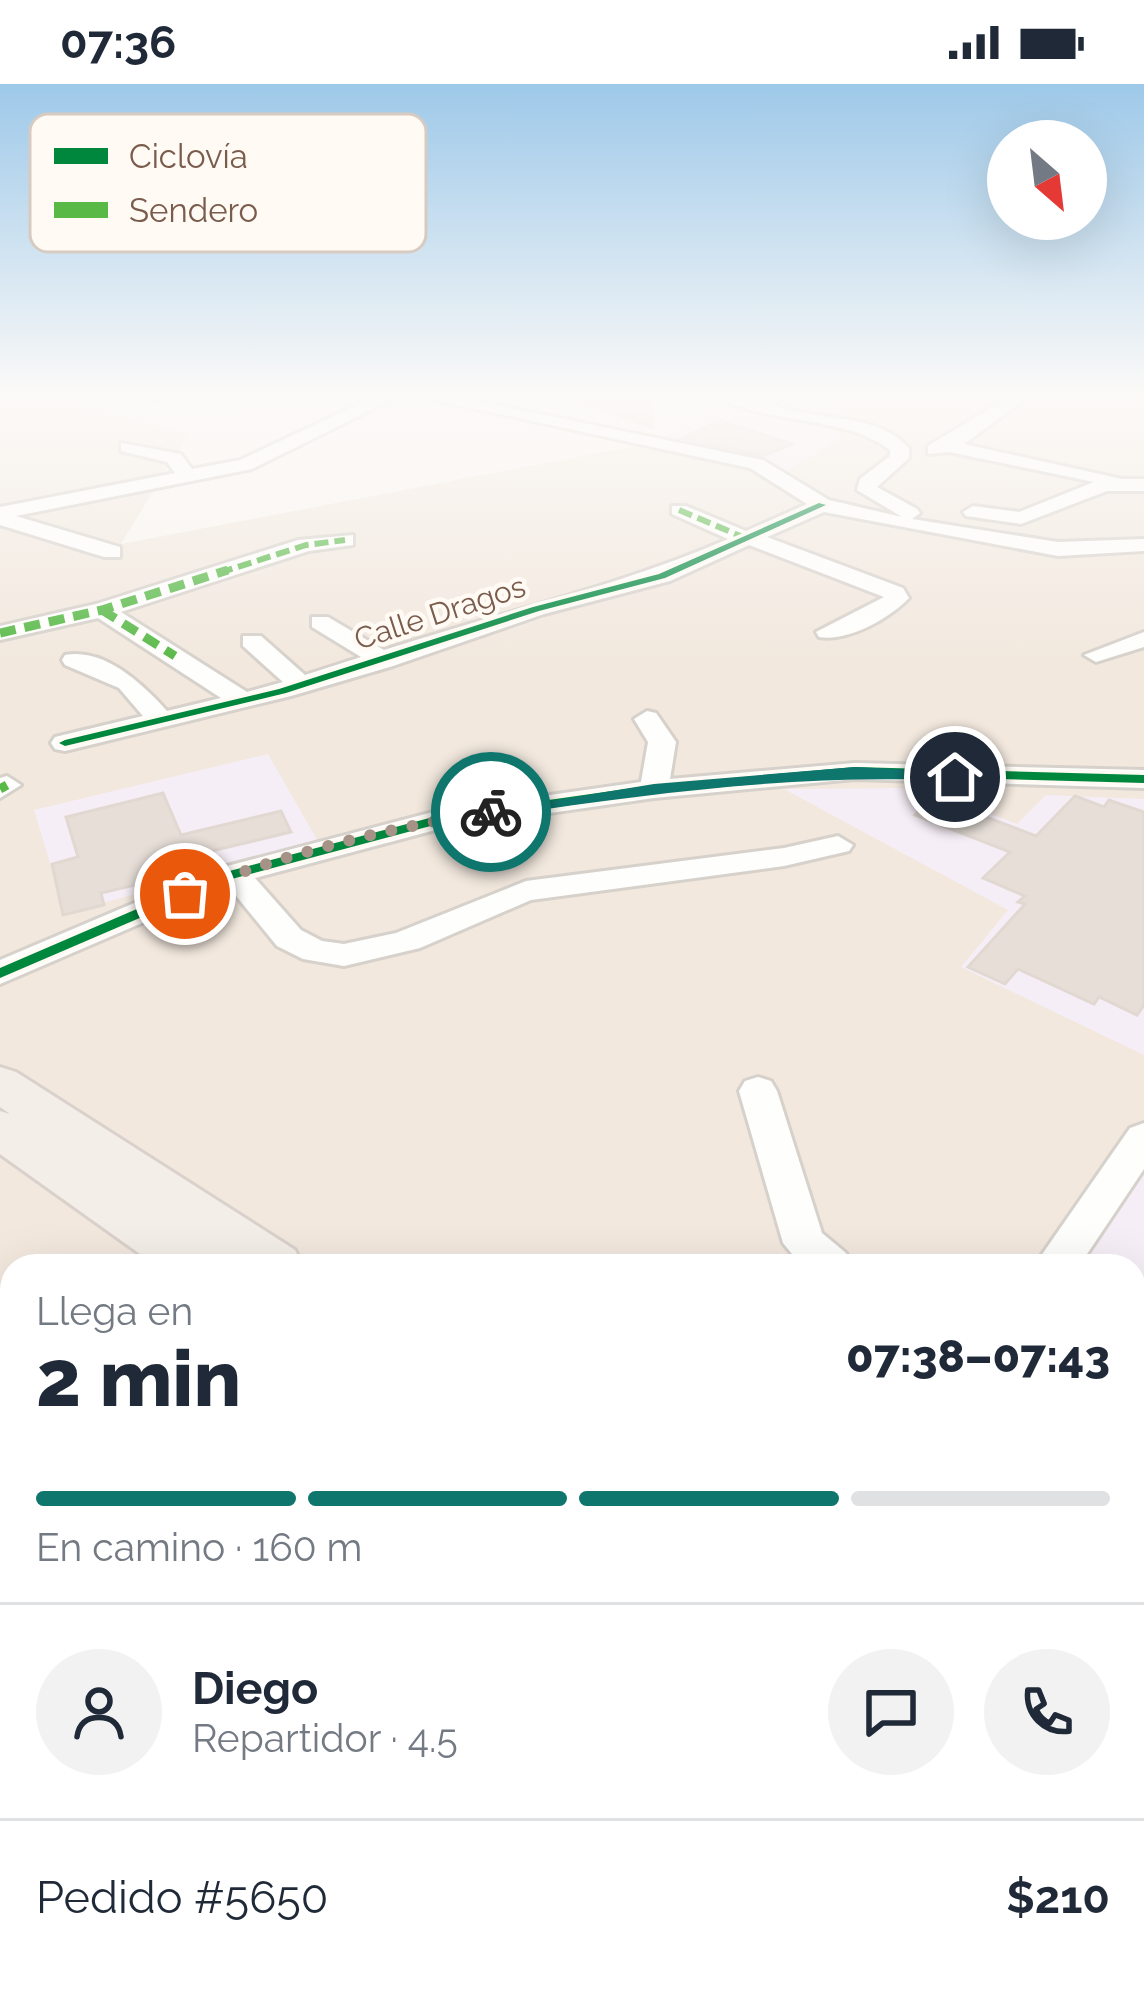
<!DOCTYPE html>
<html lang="es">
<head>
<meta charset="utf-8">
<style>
  body { margin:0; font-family:Raleway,sans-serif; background:#f2f2f3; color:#1f2937; height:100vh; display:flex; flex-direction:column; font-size:45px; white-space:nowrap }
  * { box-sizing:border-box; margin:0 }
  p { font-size:39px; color:#747a83 }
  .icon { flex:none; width:66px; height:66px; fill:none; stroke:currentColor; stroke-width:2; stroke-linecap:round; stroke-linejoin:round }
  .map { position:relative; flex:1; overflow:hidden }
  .details { position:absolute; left:0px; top:1170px; width:1146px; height:744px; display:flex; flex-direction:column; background:#fff; border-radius:36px 36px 0 0; box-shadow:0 12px 48px #0002 }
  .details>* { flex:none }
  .needle { width:78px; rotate:152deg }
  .controls { position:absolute; left:987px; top:36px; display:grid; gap:24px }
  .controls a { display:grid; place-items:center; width:120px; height:120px; border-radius:50%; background:#fff; box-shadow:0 12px 48px #0002; font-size:60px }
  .pin { position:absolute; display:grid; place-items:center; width:102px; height:102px; color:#fff; margin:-51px; border:6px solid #fff; border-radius:50%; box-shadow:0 3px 12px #0007 }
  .courier { position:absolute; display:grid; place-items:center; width:120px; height:120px; margin:-60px; border:9px solid #0f766e; border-radius:50%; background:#fff; color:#222; box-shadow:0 3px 15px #0007 }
  .overview em { font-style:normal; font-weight:800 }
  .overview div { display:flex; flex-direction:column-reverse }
  .overview { display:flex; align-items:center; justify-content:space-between; height:204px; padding:0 36px }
  h1 { font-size:78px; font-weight:800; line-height:90px }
  .bar { display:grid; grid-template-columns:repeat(4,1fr); gap:18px 12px; align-content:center; height:144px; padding:0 36px }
  .bar i { height:15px; border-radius:9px; background:#e0e1e3 }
  .bar .selected { background:#0f766e }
  .bar p { grid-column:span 4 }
  .line { display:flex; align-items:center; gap:30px; padding:0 36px; border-top:3px solid #e0e1e3 }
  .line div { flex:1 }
  .round { display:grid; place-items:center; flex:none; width:126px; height:126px; border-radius:63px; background:#f2f2f3 }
  .status { display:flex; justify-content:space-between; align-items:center; height:84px; padding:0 60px; background:#fff; direction:ltr }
  .status svg { height:33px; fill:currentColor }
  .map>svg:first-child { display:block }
</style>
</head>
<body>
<div class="status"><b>07:36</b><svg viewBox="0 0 49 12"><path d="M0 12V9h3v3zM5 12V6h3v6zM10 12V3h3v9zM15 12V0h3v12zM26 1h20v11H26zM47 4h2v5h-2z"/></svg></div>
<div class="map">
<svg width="1144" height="1914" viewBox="0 0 1144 1914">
  <rect width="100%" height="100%" fill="#f9f5f0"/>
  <path fill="#f2e8de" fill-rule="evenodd" d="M 908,310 L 1144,310 L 1144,1914 L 0,1914 L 0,316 L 44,314 L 188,350 L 121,460 ZM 12,1182 L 1134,1182 L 1134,1902 L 12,1902 Z"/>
  <path fill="#f6eef6" d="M 744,320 L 844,352 L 787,387 L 661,354 Z
    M 268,670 L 320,761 L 65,829 L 34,726 Z
    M 924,704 L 1017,740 L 1046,711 L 1144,715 L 1144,971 L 961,883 L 1008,826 L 784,705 Z
    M 1144,1083 L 1144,1567 L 1134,1560 L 1134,1182 L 1082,1182 Z"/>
  <path fill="#e6ded7" stroke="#e2d8d2" stroke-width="3" d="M 581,315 L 650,315 L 653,344 L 581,318 Z
    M 721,337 L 792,360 L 764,372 L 681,354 Z
    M 163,709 L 181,751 L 281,727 L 291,748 L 178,775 L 182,790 L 101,809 L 104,821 L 63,831 L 52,780 L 78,773 L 66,733 Z
    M 1075,712 L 1104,723 L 1109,716 L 1144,728 L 1144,921 L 1137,931 L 1099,913 L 1094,920 L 1018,885 L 1005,900 L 968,883 L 1025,820 L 1018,818 L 1025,812 L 983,794 L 1010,768 L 915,731 L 933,713 L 1036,752 Z"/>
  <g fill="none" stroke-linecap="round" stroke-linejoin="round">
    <g stroke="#d7d1cb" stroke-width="6">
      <path id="minor" d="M 145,310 L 182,310 L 145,318 Z
        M 380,310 L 403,310 L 252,385 L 16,432 L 120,463 L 120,473 L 104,473 L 0,441 L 0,423 L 175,389 L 167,378 L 121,367 L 121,359 L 181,370 L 192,385 L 240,376 Z
        M 407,310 L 442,310 L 763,376 L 829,416 L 902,433 L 857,406 L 860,395 L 890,372 L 890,366 C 844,330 764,342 713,310 C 747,310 772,322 805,329 C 842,336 882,335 909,364 L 909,374 L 877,403 L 917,425 L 920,429 L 912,435 L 1058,458 L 1144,455 L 1144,467 L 1058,472 L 824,428 L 767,453 L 903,504 L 909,514 C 890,534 848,558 819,553 L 816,548 L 884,513 L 749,461 L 670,497 L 544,530 L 393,582 L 291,612 L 65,667 L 55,665 L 51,659 L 55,653 L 143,632 L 119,604 L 65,581 L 62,576 L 65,571 C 104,563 144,601 167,627 L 221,614 L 98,534 L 0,556 L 0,542 L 96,520 L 298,456 L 353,451 L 353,461 L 309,467 L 121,528 L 247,608 L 283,598 L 243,562 L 243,552 L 261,552 L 305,591 L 361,573 L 312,543 L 312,533 L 328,533 L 384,566 C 499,529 618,503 728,455 L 672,430 L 672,422 L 686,422 L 746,447 L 807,420 L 750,384 Z
        M 996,310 L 1014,310 L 1021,318 L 964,360 L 1122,395 L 1144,395 L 1144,407 L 1107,407 L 1021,440 L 966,432 L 963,428 L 973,422 L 1019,428 L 1094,398 L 949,368 L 928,370 L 928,362 L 1002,317 Z
        M 1144,548 L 1144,563 L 1096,578 L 1084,571 Z
        M 647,627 L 656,629 L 676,658 L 670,695 L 855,679 L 1144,686 L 1144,704 L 855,695 L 654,714 L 439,745 L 255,794 L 301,846 L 322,857 L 344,860 L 396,849 L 526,797 L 784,764 L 838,752 L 853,761 L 849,767 L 784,782 L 531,816 L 420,864 L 344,882 L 303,875 L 277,862 L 228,802 L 0,900 L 0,876 L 212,786 L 437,727 L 641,698 L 648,658 L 634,635 Z
        M 7,692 L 21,701 L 0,714 L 0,694 Z
        M 758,993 L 771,997 L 777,1007 L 822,1149 L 846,1169 L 852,1182 L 802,1182 L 783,1159 L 739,1007 L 745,997 Z
        M 1144,1039 L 1144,1085 L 1079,1182 L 1034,1182 L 1130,1044 Z
        M 509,1902 L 573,1902 L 576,1914 L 512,1914 Z
        M 693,1902 L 760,1902 L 755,1914 L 688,1914 Z"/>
    </g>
    <g stroke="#dad1cc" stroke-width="6">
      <path id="major" d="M 0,983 L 16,988 L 295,1166 L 303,1182 L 234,1182 L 220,1172 L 225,1182 L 157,1182 L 0,1070 L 0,1027 L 10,1030 L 0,1023 Z
        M 1134,1649 L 1144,1653 L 1144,1793 L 1134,1789 Z"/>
    </g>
    <use href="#minor" fill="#fefefd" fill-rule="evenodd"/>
    <use href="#major" fill="#f3eee8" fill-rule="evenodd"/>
    <path stroke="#58b947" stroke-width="6" stroke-dasharray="14 6" stroke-linecap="butt" d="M 679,426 L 745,454
      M 219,489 L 306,461 L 345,456"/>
    <path stroke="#58b947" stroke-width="9" stroke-dasharray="16 9" stroke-linecap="butt" d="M 102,526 L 175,572
      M 0,549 L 102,526 L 228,486
      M 0,705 L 7,701"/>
    <path stroke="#58b947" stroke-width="18" stroke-dasharray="38 18" stroke-linecap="butt" d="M 541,1902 L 544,1914"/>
    <g stroke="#fffaf3" stroke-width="7">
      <path id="cycleway" d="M 819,419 L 826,421 L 665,494 L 539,527 L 286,609 L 65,662 L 59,659 L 65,656 L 279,605 L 533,523 L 659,490 Z
        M 855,683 L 1144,691 L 1144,699 L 855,691 L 654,709 L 438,740 L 228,796 L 0,894 L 0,884 L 218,790 L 437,732 L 654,701 Z"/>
    </g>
    <use href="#cycleway" fill="#00873e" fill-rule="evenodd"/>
  </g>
  <linearGradient id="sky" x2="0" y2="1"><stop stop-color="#9ec9e9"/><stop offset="0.54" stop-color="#fcfaf8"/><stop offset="1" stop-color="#fcfaf8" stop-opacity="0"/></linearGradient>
  <rect width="1144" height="578" fill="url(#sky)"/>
  <path fill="#0f766e" d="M 855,683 L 955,688 L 962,693 L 955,697 C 797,689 647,710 491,733 L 483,728 L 654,700 Z"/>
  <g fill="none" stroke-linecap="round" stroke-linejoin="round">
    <path stroke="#a69286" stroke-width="12" stroke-dasharray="0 21.6" d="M 185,810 C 274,772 395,742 491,728"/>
  </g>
  <g text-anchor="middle" stroke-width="9" stroke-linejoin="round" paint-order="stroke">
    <g font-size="30" fill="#7a5c4d" stroke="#fffaf3">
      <text transform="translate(440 529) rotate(-18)" y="10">Calle Dragos</text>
    </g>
  </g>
  <rect x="30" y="30" width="396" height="138" rx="18" fill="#fffaf3" stroke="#d7cbc1" stroke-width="3"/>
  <rect x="54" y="64" width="54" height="16" fill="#00873e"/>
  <rect x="54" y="118" width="54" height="16" fill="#58b947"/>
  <g font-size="33" fill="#7a5c4d">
    <text x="129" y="84">Ciclovía</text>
    <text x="129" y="138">Sendero</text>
  </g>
</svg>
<div class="controls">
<a><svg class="needle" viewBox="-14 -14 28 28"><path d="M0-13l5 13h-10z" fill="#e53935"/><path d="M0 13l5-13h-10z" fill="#747a83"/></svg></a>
</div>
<div class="pin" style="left:185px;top:810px;background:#ea580c"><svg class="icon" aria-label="bag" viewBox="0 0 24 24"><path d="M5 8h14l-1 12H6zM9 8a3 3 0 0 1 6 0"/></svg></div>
<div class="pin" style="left:955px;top:693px;background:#1f2937"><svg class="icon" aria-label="home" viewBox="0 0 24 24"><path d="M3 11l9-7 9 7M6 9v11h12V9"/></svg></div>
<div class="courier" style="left:491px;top:728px"><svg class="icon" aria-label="bike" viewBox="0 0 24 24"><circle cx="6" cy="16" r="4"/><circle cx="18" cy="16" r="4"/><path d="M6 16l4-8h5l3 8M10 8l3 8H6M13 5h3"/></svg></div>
<section class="details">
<div class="overview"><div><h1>2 min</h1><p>Llega en</p></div><em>07:38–07:43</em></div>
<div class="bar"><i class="selected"></i><i class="selected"></i><i class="selected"></i><i></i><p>En camino · 160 m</p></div>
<div class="line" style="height:216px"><a class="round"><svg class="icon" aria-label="person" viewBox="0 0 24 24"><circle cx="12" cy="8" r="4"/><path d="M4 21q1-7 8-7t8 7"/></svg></a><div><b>Diego</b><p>Repartidor · 4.5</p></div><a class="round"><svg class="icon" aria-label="chat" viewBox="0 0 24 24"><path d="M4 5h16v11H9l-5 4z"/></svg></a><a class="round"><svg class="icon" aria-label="phone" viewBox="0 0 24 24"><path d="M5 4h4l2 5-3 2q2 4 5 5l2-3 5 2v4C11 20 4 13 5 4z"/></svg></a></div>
<div class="line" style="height:156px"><div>Pedido #5650</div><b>$210</b></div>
</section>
</div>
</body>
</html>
